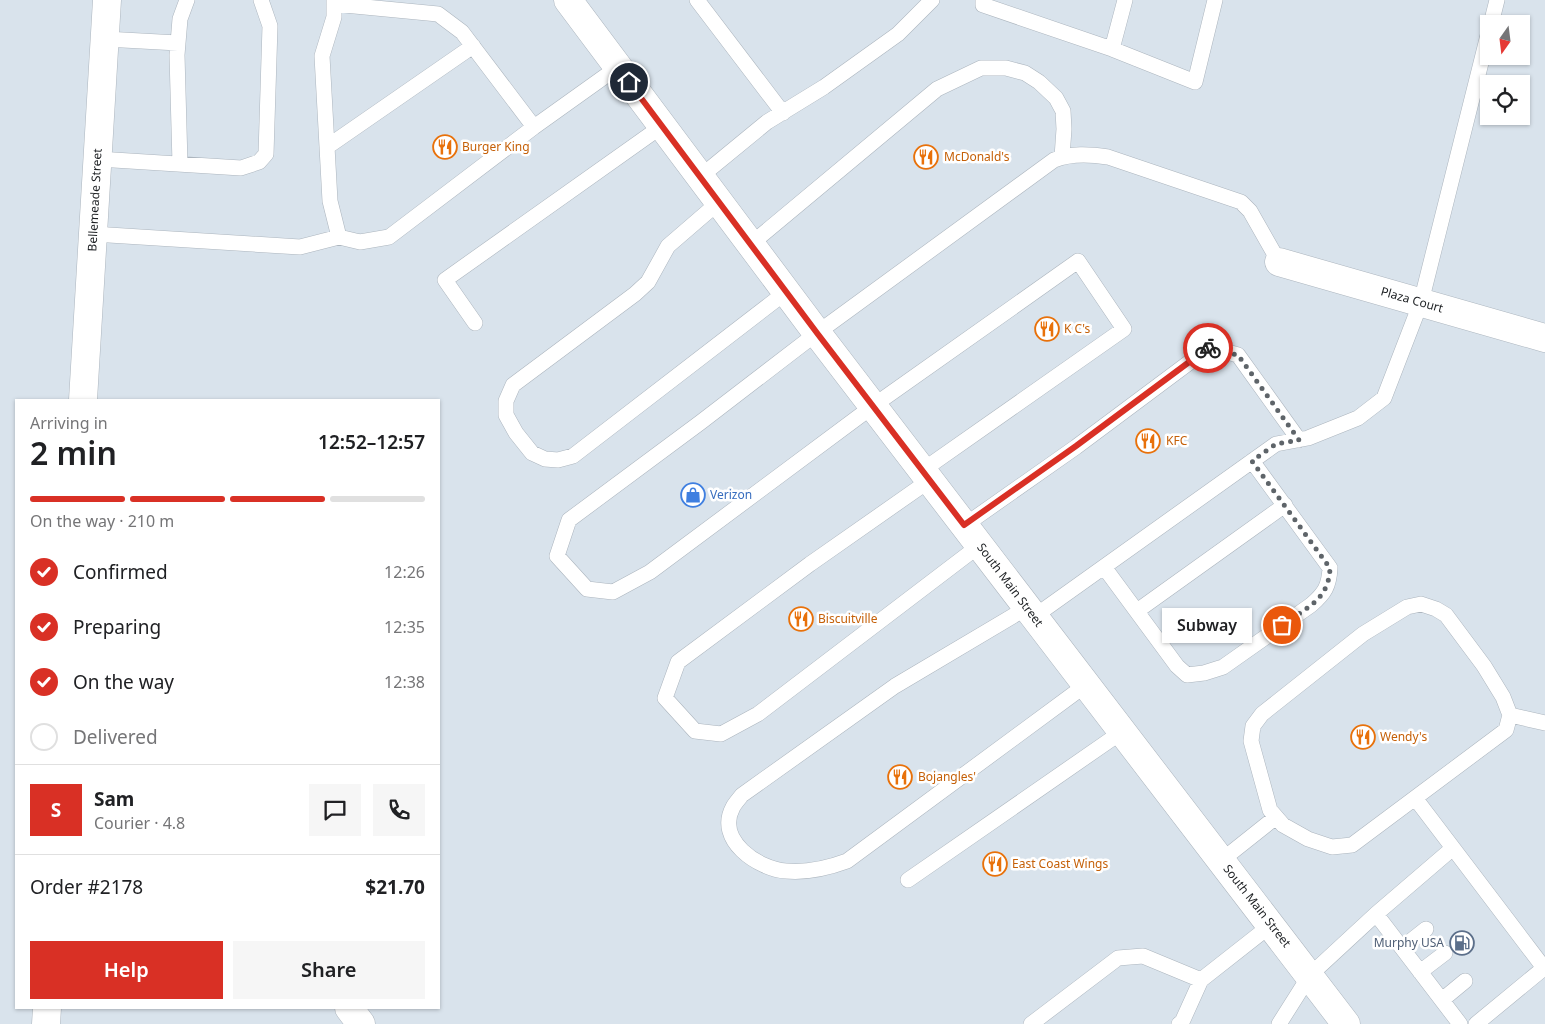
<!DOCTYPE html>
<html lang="en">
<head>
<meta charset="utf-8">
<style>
  body { margin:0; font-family:"Noto Sans",sans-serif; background:#f6f6f6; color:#202124; height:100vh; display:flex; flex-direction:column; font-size:19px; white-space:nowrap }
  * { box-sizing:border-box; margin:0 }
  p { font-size:16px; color:#757577 }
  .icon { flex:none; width:28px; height:28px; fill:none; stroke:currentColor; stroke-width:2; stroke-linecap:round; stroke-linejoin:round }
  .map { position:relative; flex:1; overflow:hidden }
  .side { position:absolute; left:15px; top:399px; width:425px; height:610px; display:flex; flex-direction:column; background:#fff; border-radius:0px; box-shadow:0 1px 4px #0004 }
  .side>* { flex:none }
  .needle { width:32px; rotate:194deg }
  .buttons { position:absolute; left:1480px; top:15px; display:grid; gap:10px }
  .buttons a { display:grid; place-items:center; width:50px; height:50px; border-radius:0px; background:#fff; box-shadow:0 1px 4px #0004; font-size:25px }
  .pin { position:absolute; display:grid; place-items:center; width:42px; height:42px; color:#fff; margin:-21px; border:2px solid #fff; border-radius:50%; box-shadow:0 1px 5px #0007 }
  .courier { position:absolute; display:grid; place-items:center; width:50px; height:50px; margin:-25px; border:4px solid #d93025; border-radius:50%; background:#fff; color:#222; box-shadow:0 1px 6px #0007 }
  .bubble { position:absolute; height:35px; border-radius:0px; background:#fff; box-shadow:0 1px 4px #0004; font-size:16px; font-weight:600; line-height:35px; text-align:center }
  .head em { font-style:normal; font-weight:600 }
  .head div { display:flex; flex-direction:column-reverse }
  .head { display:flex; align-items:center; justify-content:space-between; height:85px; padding:0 15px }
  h1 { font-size:32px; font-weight:600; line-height:38px }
  .bar { display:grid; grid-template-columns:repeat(4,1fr); gap:8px 5px; align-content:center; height:60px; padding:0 15px }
  .bar i { height:6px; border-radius:4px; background:#e0e0e0 }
  .bar .selected { background:#d93025 }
  .bar p { grid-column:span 4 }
  .line { display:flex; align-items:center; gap:12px; padding:0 15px; border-top:1px solid #e0e0e0 }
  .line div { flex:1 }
  .round { display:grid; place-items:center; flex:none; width:52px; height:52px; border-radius:0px; background:#f6f6f6 }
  ol { padding:0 15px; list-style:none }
  li { display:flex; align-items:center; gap:15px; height:55px }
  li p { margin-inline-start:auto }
  li .icon { padding:5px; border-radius:50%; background:#d93025; color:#fff; stroke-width:4 }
  li:last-child { color:#757577 }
  li i { width:28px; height:28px; border:2px solid #e0e0e0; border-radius:50% }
  .primary-button { display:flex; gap:10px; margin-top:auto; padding:10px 15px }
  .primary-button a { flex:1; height:58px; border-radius:0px; background:#d93025; color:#fff; font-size:20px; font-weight:600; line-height:58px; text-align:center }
  .primary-button a+a { background:#f6f6f6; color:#202124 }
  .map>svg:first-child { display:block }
</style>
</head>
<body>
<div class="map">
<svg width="1545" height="1024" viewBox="0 0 1545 1024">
  <rect width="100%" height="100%" fill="#d9e3ec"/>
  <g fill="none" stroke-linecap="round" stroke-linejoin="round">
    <g stroke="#acb5be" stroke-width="16">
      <path id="lane" d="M 334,0 L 334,17 L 322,56 L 330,201 L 339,237
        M 697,0 L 783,113
        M 983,0 L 983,5 L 1112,49 L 1125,0
        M 334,4 L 438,14 L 462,32 L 534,127
        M 1491,24 L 1497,0
        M 105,39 L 178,43
        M 1112,49 L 1195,82 L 1215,0
        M 327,147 L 473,46
        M 98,159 L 241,168 L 259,162 L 266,154 L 270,26 L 261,0
        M 180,164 L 177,55 L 180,19 L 187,0
        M 700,177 L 767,122 L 824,87 L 898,34 L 932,0
        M 719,202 L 668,246 L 648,282 L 635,294 L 513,385 L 506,401 L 506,415 L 516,433 L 532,453 L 545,459 L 558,460 L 573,456 L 786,292
        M 93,234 L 300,247 L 339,237 L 360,242 L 389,237 L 534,127 L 618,67
        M 751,244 L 937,89 L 981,68 L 1006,68 L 1025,73 L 1039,82 L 1056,98 L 1063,111 L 1064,129 L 1062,157
        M 475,323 L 445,280 L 662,126
        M 923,470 L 1124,329 L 1078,261 L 873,406 L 650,572 L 613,592 L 587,589 L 557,556 L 569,520 L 701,422 L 817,333 L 1054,160 C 1071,153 1089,154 1108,157 L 1241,202 L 1250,211 L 1279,262
        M 930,480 L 810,564 L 678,662 L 665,698 L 695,731 L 721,734 L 758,714 L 980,545
        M 965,525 L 1076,447 L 1210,347 L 1238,355 L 1299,440
        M 1104,567 L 1177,666 L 1187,675 L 1204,673 L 1223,667 L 1311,605 C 1325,593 1329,586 1330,568 L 1252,461
        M 1421,604 L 1436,609 L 1446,615 L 1484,666 L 1503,697 L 1510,715 L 1506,730 L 1352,845 L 1332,847 L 1308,839 L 1283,825 L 1270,810 L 1251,741 L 1253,726 L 1262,714 L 1363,634 L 1407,607 Z
        M 1028,607 L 895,686 L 742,795 C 739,799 735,803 733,807 C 715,840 758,869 786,871 C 807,873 828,868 847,861 L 1087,684
        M 1137,611 L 1285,505
        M 1035,616 L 1276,444 L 1308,438 L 1358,418 L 1384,398 L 1421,302 L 1489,31
        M 1510,715 L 1545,723
        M 1453,848 L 1544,968 L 1476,1024
        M 1222,860 L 1276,817
        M 908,880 L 1123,731
        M 1376,914 L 1460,1024
        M 1402,948 L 1426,929
        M 1420,972 L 1445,953
        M 1442,1000 L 1465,981
        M 1031,1024 L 1118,958 L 1143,956 L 1201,980 L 1271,925
        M 1179,1024 L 1182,1022 L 1201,980
        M 1279,1024 L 1310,975 L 1376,914 L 1453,848 L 1415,798"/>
    </g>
    <g stroke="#acb5be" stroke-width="29">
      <path id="street" d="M 1279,262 L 1545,338
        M 83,400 L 107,0
        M 349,1008 L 361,1024
        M 46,1024 L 47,1008"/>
    </g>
    <g stroke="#acb5be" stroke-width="29">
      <path id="primary" d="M 568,0 L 817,333 L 1346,1024"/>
    </g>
    <use href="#lane" stroke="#fff" stroke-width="15"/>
    <use href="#street" stroke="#fff" stroke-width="28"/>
    <use href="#primary" stroke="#fff" stroke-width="28"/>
  </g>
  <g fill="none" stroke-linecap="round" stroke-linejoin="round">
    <path stroke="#5e6469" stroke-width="5" stroke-dasharray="0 9" d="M 1208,348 L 1238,355 L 1299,440 L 1276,444 L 1252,461 L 1330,568 C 1329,600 1306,608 1282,625"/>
    <path stroke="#d93025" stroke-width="6" d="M 629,82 L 817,333 L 964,525 L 1076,446 L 1208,348"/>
  </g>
  <defs>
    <g id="restaurant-ring" transform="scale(1.25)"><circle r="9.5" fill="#fff" stroke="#e8710a" stroke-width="1.5"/><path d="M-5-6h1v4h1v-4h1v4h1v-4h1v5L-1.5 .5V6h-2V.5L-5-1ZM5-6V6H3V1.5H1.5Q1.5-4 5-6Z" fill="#e8710a"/></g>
    <g id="shop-ring" transform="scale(1.25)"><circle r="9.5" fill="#fff" stroke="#3f7fe0" stroke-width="1.5"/><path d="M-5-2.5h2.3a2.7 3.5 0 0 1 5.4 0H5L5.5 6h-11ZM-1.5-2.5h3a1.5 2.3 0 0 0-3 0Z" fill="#3f7fe0"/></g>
    <g id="fuel-ring" transform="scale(1.25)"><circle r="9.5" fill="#fff" stroke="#5c6f8a" stroke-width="1.5"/><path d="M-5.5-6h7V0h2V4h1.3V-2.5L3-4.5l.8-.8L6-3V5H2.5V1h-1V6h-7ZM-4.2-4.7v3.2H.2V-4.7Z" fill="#5c6f8a"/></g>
  </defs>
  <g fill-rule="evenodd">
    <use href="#restaurant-ring" x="445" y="147"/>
    <use href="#restaurant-ring" x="926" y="157"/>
    <use href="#restaurant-ring" x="1047" y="329"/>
    <use href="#restaurant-ring" x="1148" y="441"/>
    <use href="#shop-ring" x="693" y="495"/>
    <use href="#restaurant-ring" x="801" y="619"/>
    <use href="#restaurant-ring" x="1363" y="737"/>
    <use href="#restaurant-ring" x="900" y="777"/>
    <use href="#restaurant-ring" x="995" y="864"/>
    <use href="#fuel-ring" x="1462" y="943"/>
  </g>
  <g text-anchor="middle" stroke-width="5" stroke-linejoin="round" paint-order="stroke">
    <g font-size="12" fill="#c56008" stroke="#fff" text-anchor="start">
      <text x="462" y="151">Burger King</text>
      <text x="944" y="161">McDonald's</text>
      <text x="1064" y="333">K C's</text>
      <text x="1166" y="445">KFC</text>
      <text x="818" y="623">Biscuitville</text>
      <text x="1380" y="741">Wendy's</text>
      <text x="918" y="781">Bojangles'</text>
      <text x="1012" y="868">East Coast Wings</text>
    </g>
    <g font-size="12" fill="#1c1f22" stroke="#fff">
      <text transform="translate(95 200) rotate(-87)" y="4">Bellemeade Street</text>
      <text transform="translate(1412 300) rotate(16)" y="4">Plaza Court</text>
      <text transform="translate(1010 585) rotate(53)" y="4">South Main Street</text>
      <text transform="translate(1257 906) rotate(52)" y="4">South Main Street</text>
    </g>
    <g font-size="12" fill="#366cbe" stroke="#fff" text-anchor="start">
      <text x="710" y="499">Verizon</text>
    </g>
    <g font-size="12" fill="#4e5e75" stroke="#fff" text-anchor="end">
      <text x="1444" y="947">Murphy USA</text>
    </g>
  </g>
</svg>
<div class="buttons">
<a><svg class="needle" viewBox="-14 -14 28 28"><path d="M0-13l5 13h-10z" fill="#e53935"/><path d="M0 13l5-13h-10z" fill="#757577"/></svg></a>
<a><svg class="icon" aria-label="locate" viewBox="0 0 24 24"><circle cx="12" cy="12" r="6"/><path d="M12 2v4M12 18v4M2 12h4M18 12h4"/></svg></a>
</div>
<div class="pin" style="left:1282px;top:625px;background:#ea580c"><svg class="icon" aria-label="bag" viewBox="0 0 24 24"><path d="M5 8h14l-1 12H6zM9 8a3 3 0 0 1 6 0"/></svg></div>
<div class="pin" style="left:629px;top:82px;background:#1f2937"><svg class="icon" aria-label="home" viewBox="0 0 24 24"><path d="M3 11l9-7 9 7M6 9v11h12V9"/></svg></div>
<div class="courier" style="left:1208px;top:348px"><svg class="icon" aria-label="bike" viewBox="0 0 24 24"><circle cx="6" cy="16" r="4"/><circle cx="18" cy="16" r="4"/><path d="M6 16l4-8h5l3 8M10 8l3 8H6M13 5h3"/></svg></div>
<div class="bubble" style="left:1162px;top:608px;width:90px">Subway</div>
<section class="side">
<div class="head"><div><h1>2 min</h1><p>Arriving in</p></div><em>12:52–12:57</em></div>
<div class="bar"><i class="selected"></i><i class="selected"></i><i class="selected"></i><i></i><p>On the way · 210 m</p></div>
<ol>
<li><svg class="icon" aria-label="check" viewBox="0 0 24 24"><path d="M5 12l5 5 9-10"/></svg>Confirmed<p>12:26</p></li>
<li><svg class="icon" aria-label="check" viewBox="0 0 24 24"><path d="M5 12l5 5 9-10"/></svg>Preparing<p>12:35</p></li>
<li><svg class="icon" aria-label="check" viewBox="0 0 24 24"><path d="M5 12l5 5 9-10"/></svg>On the way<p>12:38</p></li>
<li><i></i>Delivered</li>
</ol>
<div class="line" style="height:90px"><b class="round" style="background:#d93025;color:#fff">S</b><div><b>Sam</b><p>Courier · 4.8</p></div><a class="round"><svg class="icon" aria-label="chat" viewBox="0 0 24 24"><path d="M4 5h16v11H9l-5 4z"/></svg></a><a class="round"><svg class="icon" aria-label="phone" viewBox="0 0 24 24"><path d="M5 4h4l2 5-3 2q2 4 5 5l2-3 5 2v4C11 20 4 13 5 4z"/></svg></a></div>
<div class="line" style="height:65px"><div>Order #2178</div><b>$21.70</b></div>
<div class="primary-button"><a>Help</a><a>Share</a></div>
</section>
</div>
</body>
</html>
